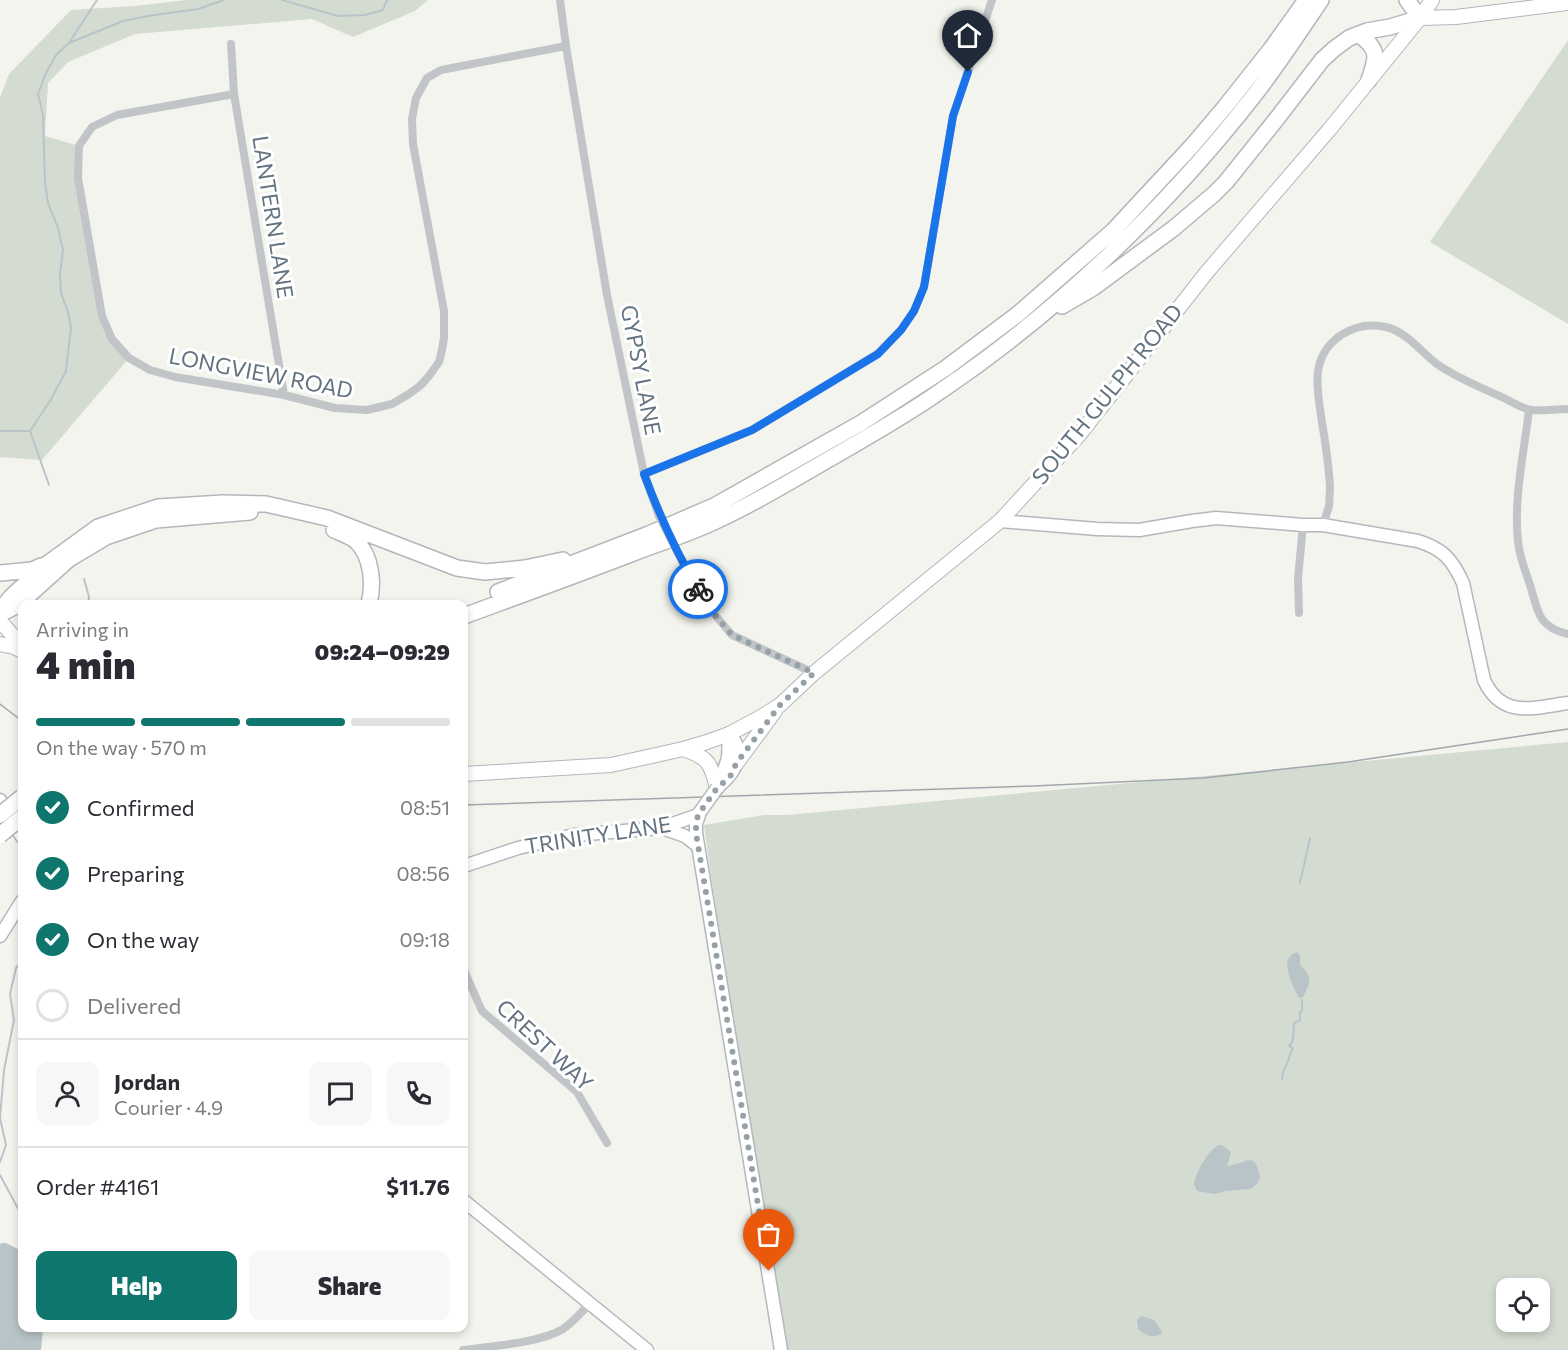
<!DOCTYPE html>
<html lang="en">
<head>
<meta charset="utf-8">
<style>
  body { margin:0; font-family:Commissioner,sans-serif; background:#f7f7f7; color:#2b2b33; height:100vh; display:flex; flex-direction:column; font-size:22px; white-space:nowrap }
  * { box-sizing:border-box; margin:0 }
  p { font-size:20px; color:#7c7c81 }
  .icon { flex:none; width:33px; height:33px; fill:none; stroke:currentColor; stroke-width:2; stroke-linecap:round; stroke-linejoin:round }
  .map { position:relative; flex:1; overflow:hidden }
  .sheet { position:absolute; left:18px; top:600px; width:450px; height:732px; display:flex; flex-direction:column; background:#fff; border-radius:12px; box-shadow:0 3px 9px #0003 }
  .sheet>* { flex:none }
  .tools { position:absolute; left:1496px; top:1278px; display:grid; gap:12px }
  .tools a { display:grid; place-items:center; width:54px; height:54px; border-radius:12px; background:#fff; box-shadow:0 3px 9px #0003; font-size:30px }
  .pin { position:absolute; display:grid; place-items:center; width:51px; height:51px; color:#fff; margin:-62px -26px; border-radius:50% 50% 50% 0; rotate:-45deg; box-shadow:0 0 6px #0007 }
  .pin .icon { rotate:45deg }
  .courier { position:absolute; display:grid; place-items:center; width:60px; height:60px; margin:-30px; border:4px solid #1a73e8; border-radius:50%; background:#fff; color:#222; box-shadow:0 2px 8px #0007 }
  .head em { font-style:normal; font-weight:800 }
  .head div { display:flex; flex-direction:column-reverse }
  .head { display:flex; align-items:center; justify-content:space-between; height:102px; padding:0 18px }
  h1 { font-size:39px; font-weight:800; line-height:45px }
  .bar { display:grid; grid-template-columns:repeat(4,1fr); gap:9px 6px; align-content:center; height:72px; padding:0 18px }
  .bar i { height:8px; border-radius:4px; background:#e1e1e2 }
  .bar .active { background:#0f766e }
  .bar p { grid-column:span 4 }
  .line { display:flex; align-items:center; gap:15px; padding:0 18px; border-top:2px solid #e1e1e2 }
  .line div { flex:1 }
  .round { display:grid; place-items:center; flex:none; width:63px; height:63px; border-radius:12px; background:#f7f7f7 }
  ol { padding:0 18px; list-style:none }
  li { display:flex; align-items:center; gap:18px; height:66px }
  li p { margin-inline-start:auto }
  li .icon { padding:6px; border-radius:50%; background:#0f766e; color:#fff; stroke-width:4 }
  li:last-child { color:#7c7c81 }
  li i { width:33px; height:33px; border:3px solid #e1e1e2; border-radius:50% }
  .button { display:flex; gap:12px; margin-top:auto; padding:12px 18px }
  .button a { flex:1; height:69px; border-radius:12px; background:#0f766e; color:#fff; font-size:24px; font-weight:800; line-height:69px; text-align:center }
  .button a+a { background:#f7f7f7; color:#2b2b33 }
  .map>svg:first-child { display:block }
</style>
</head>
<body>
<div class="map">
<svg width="1568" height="1350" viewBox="0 0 1568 1350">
  <rect width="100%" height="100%" fill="#f4f4ef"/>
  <path fill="#d4dbd1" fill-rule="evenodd" d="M 186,0 L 428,0 L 415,11 L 353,37 L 312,19 L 135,34 L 68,62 L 48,83 L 45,136 L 79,146 L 78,178 L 102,316 L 129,358 L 42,460 L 0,457 L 0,98 L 9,74 L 71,10 L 135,6 Z
    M 1568,40 L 1568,324 L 1430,242 Z
    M 1568,742 L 1568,1350 L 776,1350 L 704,825 L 764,815 L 787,815 ZM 1506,1288 L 1539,1288 L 1539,1322 L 1506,1322 Z"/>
  <path fill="#b9c4c9" d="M 1297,952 L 1300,956 L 1300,965 C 1313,978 1311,981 1303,997 L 1299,998 C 1293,986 1277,958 1297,952 Z
    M 1219,1145 L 1222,1145 L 1231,1152 L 1227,1166 C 1245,1165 1255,1148 1260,1178 L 1257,1184 L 1251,1189 L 1225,1191 L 1215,1194 L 1197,1191 L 1194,1184 C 1196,1172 1208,1150 1219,1145 Z
    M 1,1243 L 6,1243 L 22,1251 L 22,1295 L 19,1310 L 22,1314 L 22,1328 L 43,1328 L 41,1350 L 0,1350 L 0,1245 Z
    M 1141,1316 L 1154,1320 L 1162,1331 L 1161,1334 C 1152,1339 1145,1335 1138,1329 L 1137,1320 Z"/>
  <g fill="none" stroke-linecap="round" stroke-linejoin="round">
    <path stroke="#b9c4c9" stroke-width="2" d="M 282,0 L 338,16 L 365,15 L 383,10 L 387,0
      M 69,43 L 123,21 L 148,16 L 198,9 L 224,0
      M 0,431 L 30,431 L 49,485
      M 30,431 L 50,401 L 66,371 L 71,328 L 68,312 L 61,293 L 60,274 L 63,250 L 58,228 L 48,203 L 45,183 L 43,115 L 38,94 L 46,73 L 56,55 L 69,43 L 97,0
      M 84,579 L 89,597 L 88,604
      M 1300,883 L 1310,838
      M 1282,1079 C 1282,1071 1285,1069 1288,1061 C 1290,1057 1290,1053 1293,1048 L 1289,1046 C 1295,1043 1293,1030 1294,1023 L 1300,1020 L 1300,1012 L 1302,1011 L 1302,1000
      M 0,1162 L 6,1145 L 0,1118 L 4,1070 L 14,1020 L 10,994 L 16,968 L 22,961
      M 0,1175 L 22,1216
      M 20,1315 L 22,1303"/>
    <g stroke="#b4b8bc" stroke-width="15">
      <path id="secondary" d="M 1000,521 L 1097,529 L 1139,530 L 1192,521 L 1216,518 L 1303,525 L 1323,525 L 1418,541 C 1443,549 1452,559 1463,583 L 1484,680 C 1502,719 1533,708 1568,703
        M 719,785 L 728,758 L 729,735
        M 719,786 C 731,776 741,763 737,747 C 736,743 732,737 729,734
        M 0,800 L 22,837
        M 700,812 L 696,824 L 696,833 L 781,1350
        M 662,828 L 685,836 L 698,846
        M 464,866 L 518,848 L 574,835 L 661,828 L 698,815
        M 0,936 L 22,901
        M 464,1201 L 647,1350"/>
    </g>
    <g stroke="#b2b6ba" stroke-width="16">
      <path id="primary" d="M 1420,18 L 1456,17 L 1568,3
        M 0,621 L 22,646
        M 0,644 L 14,647 L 22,651
        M 683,749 C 708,757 711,763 717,788
        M 736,764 L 775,711
        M 464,774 L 611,765 L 683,749 L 707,742 L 729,734 L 761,717 L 780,705 L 814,673 L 1000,521 L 1079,435 L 1207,272 L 1329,130 L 1420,18 L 1432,0"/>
    </g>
    <g stroke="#b4b7ba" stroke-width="18">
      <path id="highway" d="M 1358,34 C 1380,49 1377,58 1369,80
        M 1062,306 L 1093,288 L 1174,228 L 1214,194 L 1226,182 L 1275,121 L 1322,60 L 1334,49 L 1349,38 L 1367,31 L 1390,27 L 1420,18 L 1407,0
        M 334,530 C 341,533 350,536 356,541 C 372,556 374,584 369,604
        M 0,573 L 32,570 L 41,566
        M 498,592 L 649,534 L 714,506 L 861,423 L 946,368 L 1018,314 L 1113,231 L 1192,146 L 1225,107 L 1271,49 L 1306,0
        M 0,611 L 11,597 L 47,564 L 98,527 L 158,507 L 223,503 L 266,504 L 327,518 L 457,568 L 485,572 L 525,568 L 563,560
        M 0,614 L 18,605 L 69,559 L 106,537 L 156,520 L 250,512
        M 464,616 C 521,595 579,574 636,552 C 660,543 684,535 707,525 C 750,506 791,481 831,458 C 869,436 907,415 942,390 C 1059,311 1169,205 1256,93 C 1279,63 1300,31 1321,0"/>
    </g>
    <path stroke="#c1c5c8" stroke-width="8" d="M 560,0 L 566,46 L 607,295 L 644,474 L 659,516
      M 231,44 L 234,94 L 284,395
      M 234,94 L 117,115 L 92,127 L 79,146 L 78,178 L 102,316 L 112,339 L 129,358 L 150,370 L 175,377 L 284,395 L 335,408 L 367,410 L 392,404 L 409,394 L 421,385 L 429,376 L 439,362 L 442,350 L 444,338 L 444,311 L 413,144 L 412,119 L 416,98 L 427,78 L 441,70 L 566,46
      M 1529,410 C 1524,453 1512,505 1519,548 C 1521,561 1527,575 1531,588 C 1538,613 1539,627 1568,634
      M 644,474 L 752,430 L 877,354 L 901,330 L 914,311 L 924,287 L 953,116 L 992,0
      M 1323,525 L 1329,506 L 1330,488 C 1329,464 1325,440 1321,416 C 1319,401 1316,386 1318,371 C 1323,339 1355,320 1386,327 C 1407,332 1421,352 1437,364 C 1458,379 1483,388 1506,399 C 1514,403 1523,409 1532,410 C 1543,411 1556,409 1568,409
      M 686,569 L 709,608 L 732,635 L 814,673
      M 1299,613 L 1298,579 L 1303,525
      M 464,970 L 482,1011 L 577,1092 L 607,1143
      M 463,1350 C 491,1346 540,1343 563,1329 C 573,1322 582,1312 590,1303"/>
    <use href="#secondary" stroke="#fff" stroke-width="12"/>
    <use href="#primary" stroke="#fff" stroke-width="14"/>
    <use href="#highway" stroke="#fff" stroke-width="15"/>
    <path stroke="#a2a7ac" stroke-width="1.5" d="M 0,704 L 22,721
      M 464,805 L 1034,786 L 1203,778 L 1348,762 L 1568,729"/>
    <g stroke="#b4b8bc" stroke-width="15" stroke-linecap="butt">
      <path id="secondary-bridge" d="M 700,812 L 717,788"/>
    </g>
    <g stroke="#b4b7ba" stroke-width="18" stroke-linecap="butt">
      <path id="highway-bridge" d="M 0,815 L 22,797
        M 0,835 L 22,817"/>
    </g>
    <path stroke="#c1c5c8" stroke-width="8" d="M 659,516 L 686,569"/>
    <use href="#secondary-bridge" stroke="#fff" stroke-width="12"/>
    <use href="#highway-bridge" stroke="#fff" stroke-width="15"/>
  </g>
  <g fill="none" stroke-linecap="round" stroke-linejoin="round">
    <path stroke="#96a0a7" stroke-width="6" stroke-dasharray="0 10.8" d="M 698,589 L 709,608 L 732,635 L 814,673 L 780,705 L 736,764 L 730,777 L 717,788 L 698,815 L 696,824 L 696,833 L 769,1271"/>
    <path stroke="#1a73e8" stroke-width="8" d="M 698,589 C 676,552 659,514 644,474 L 752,430 L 878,354 L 901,330 L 914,311 L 924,287 L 953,116 L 968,72"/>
  </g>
  <g text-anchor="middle" stroke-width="6" stroke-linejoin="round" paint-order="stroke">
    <g font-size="22" fill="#637380" stroke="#fff">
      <text transform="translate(273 217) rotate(81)" y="8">LANTERN LANE</text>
      <text transform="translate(641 370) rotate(79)" y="8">GYPSY LANE</text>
      <text transform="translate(261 373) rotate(11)" y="8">LONGVIEW ROAD</text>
      <text transform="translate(1107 394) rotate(-51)" y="8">SOUTH GULPH ROAD</text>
      <text transform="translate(598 835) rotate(-9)" y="8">TRINITY LANE</text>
      <text transform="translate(545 1045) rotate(43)" y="8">CREST WAY</text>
    </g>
  </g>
</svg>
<div class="tools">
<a><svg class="icon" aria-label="locate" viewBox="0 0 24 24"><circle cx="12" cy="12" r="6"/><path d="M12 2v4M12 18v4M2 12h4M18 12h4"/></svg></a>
</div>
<div class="pin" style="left:769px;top:1271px;background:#ea580c"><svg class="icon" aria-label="bag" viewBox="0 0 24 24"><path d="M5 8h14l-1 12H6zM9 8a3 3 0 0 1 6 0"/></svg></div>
<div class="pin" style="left:968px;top:72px;background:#1f2937"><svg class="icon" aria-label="home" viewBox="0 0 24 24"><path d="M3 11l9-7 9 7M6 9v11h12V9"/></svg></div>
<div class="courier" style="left:698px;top:589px"><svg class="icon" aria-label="bike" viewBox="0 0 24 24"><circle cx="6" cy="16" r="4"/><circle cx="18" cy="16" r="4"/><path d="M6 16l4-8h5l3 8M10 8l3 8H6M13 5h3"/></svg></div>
<section class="sheet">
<div class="head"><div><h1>4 min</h1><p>Arriving in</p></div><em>09:24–09:29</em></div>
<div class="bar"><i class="active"></i><i class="active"></i><i class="active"></i><i></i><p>On the way · 570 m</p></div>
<ol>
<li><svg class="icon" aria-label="check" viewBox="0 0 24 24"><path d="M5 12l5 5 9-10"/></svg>Confirmed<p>08:51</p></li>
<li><svg class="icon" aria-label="check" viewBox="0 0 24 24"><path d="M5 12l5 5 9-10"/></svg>Preparing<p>08:56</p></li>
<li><svg class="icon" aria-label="check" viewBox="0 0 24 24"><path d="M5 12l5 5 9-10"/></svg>On the way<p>09:18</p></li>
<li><i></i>Delivered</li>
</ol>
<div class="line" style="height:108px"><a class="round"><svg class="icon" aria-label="person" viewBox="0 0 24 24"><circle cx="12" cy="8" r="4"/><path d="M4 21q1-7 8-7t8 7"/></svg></a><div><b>Jordan</b><p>Courier · 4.9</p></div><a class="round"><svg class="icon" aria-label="chat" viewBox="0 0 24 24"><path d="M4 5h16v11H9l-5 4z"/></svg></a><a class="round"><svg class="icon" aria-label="phone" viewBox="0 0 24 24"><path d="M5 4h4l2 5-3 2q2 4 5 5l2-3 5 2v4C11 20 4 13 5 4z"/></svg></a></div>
<div class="line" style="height:78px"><div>Order #4161</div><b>$11.76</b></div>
<div class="button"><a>Help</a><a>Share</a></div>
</section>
</div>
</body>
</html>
